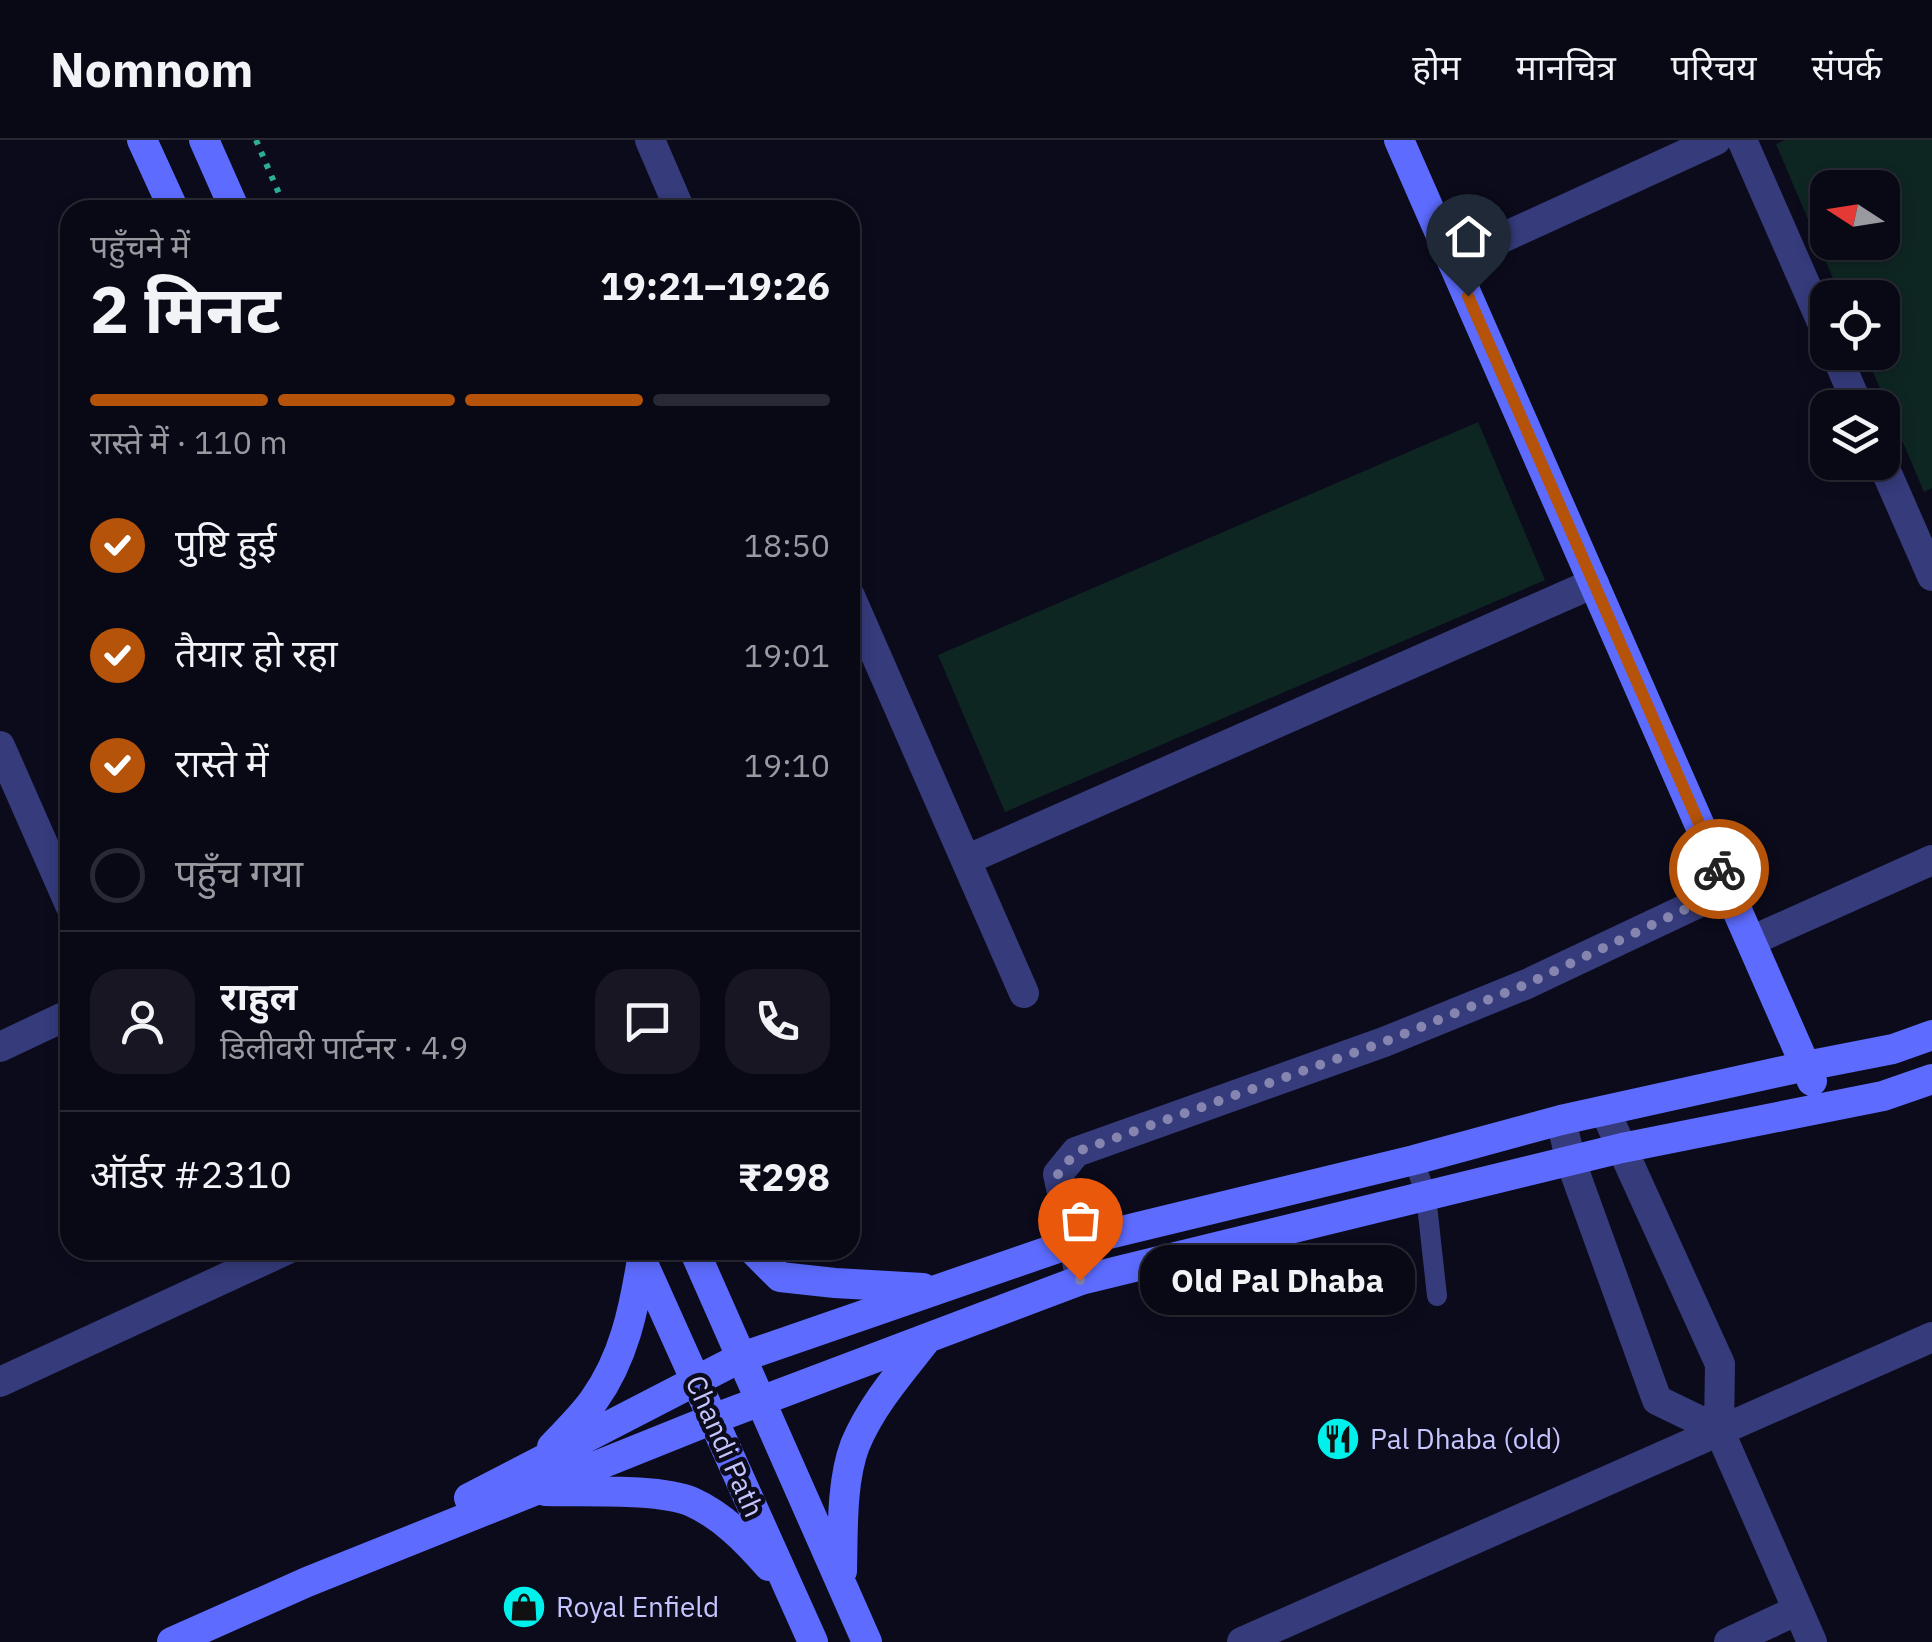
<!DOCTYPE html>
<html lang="hi">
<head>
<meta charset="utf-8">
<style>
  body { margin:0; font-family:"IBM Plex Sans","Noto Sans Devanagari",sans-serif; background:#171622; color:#f1f3f6; height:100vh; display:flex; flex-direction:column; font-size:38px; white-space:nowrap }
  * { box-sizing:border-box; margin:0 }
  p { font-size:32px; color:#999aa0 }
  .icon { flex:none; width:55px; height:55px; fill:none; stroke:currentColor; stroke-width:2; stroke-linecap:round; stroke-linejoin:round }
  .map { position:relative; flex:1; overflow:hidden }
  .drawer { position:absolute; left:60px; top:60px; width:800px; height:1060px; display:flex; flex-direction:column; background:#090815; border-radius:30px; box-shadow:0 5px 15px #0003,0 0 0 2px #292934 }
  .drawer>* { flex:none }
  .needle { width:65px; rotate:282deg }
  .tools { position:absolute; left:1810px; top:30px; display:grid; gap:20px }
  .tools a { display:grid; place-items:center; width:90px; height:90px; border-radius:20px; background:#090815; box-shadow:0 5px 15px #0003,0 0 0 2px #292934; font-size:50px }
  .pin { position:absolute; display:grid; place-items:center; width:85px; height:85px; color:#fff; margin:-102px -42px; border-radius:50% 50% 50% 0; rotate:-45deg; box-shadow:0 0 10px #0007 }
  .pin .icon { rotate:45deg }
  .courier { position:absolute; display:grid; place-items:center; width:100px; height:100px; margin:-50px; border:8px solid #b45309; border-radius:50%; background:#fff; color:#222; box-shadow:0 2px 12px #0007 }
  .bubble { position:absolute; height:70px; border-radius:30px; background:#090815; box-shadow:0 5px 15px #0003,0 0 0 2px #292934; font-size:32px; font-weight:700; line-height:70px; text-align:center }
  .summary em { font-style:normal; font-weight:700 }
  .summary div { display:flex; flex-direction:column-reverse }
  .summary { display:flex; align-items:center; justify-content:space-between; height:170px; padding:0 30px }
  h1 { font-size:65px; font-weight:700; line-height:75px }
  .bar { display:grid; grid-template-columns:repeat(4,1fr); gap:15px 10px; align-content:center; height:120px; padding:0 30px }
  .bar i { height:12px; border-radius:8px; background:#292934 }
  .bar .active { background:#b45309 }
  .bar p { grid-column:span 4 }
  .line { display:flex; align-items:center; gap:25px; padding:0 30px; border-top:2px solid #292934 }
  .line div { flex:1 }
  .round { display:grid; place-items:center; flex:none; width:105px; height:105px; border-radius:30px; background:#171622 }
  ol { padding:0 30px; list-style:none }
  li { display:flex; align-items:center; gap:30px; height:110px }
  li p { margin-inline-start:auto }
  li .icon { padding:10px; border-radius:50%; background:#b45309; color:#fff; stroke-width:4 }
  li:last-child { color:#999aa0 }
  li i { width:55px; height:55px; border:5px solid #292934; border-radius:50% }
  header { display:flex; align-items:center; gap:60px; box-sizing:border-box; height:140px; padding:0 50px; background:#090815; border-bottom:2px solid #292934 }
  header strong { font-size:48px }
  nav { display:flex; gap:55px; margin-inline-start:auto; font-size:35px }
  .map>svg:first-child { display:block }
</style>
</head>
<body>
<header>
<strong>Nomnom</strong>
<nav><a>होम</a><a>मानचित्र</a><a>परिचय</a><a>संपर्क</a></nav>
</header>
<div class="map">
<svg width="1932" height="1502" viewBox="0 0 1932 1502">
  <rect width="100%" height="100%" fill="#0c0b1c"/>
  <path fill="#0e2622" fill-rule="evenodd" d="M 1785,0 L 1932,0 L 1932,348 L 1924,352 L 1865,213 L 1882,212 L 1882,158 L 1841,157 L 1776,4 ZM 1828,48 L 1882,48 L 1882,102 L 1828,102 Z
    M 1478,282 L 1545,440 L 1005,672 L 938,515 Z"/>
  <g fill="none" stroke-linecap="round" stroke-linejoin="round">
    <path stroke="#2cad96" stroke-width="6" stroke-dasharray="5 8" stroke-linecap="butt" d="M 256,0 L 286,70"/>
    <path stroke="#353b7b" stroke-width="20" d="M 1414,1020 L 1426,1056 L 1437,1156"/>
    <path stroke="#353b7b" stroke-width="30" d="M 650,0 L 680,70
      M 1742,0 L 1828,196
      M 1452,121 L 1716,0
      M 1835,212 L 1859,268
      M 1882,322 L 1932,436
      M 850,456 L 1024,853
      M 0,606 L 70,765
      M 966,720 L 1594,443
      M 1751,801 L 1932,720
      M 0,907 L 70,874
      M 1605,971 L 1720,1224 L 1719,1290 L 1812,1502
      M 1561,980 L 1571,1022 L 1657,1260 L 1719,1290
      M 1081,1140 L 1058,1034 L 1076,1012 L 1384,902 L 1527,844 L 1728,749
      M 0,1242 L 286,1110
      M 1242,1502 L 1932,1197
      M 1729,1502 L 1798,1470"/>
    <path stroke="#5d6cff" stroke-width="30" d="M 142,0 L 174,70
      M 204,0 L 235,70
      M 1399,0 L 1812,941
      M 637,1110 L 813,1502
      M 694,1110 L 867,1502
      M 753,1110 L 780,1137 L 835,1143 L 923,1148
      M 552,1307 C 566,1292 582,1277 594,1260 C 624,1218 634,1169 642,1119
      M 545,1351 C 582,1352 661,1348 692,1362 C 723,1376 747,1401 769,1426
      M 469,1358 L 742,1217 L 1072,1103 L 1414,1020 L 1561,980 L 1806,926 L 1893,909 L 1932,895
      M 842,1431 C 843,1392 841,1342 855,1305 C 871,1266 900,1233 926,1200
      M 172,1502 L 307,1442 L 713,1279 L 1081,1140 L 1622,1008 L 1883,956 L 1932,939"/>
  </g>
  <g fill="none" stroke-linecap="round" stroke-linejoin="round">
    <path stroke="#8585b0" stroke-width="10" stroke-dasharray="0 18" d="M 1080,1140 L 1058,1034 L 1076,1012 L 1384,902 L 1527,844 L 1728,749 L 1719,729"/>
    <path stroke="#b45309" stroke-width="12" d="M 1468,156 L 1719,729"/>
  </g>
  <defs>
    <g id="restaurant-disc" transform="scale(2.25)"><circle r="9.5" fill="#00f1ec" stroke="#0c0b1c"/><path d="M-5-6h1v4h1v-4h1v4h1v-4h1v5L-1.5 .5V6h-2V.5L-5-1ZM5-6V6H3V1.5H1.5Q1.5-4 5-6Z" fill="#111"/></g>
    <g id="shop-disc" transform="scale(2.25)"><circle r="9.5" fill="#00f1ec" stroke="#0c0b1c"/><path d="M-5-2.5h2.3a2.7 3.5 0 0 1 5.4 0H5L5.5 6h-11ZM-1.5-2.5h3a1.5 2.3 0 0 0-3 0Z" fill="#111"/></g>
  </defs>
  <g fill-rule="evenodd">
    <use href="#restaurant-disc" x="1338" y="1299"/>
    <use href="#shop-disc" x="524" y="1467"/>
  </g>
  <g text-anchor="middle" stroke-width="9" stroke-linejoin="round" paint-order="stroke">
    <g font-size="28" fill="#c6c6ff" stroke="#0c0b1c" text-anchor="start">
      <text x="1370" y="1309">Pal Dhaba (old)</text>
      <text x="556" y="1477">Royal Enfield</text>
    </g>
    <g font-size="28" fill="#c6c6ff" stroke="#0c0b1c">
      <text transform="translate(725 1306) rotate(66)" y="10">Chandi Path</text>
    </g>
  </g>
</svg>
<div class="tools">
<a><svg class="needle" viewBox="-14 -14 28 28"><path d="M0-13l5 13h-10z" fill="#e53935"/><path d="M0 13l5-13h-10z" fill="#999aa0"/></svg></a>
<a><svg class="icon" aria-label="locate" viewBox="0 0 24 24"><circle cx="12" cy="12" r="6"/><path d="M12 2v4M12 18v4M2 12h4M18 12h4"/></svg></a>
<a><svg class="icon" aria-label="layers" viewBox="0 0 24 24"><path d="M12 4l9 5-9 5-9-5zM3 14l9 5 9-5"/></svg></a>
</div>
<div class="pin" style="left:1080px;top:1140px;background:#ea580c"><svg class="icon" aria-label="bag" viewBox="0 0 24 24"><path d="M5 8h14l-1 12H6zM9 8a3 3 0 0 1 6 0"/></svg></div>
<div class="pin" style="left:1468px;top:156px;background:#1f2937"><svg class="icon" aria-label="home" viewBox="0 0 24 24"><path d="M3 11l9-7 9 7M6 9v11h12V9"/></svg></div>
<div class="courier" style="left:1719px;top:729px"><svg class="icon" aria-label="bike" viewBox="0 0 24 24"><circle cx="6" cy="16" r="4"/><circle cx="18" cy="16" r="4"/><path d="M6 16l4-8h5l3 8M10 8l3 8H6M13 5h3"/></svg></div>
<div class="bubble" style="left:1140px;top:1105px;width:275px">Old Pal Dhaba</div>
<section class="drawer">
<div class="summary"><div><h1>2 मिनट</h1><p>पहुँचने में</p></div><em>19:21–19:26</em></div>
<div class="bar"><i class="active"></i><i class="active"></i><i class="active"></i><i></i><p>रास्ते में · 110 m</p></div>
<ol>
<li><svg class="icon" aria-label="check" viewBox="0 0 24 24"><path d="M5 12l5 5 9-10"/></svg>पुष्टि हुई<p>18:50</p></li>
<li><svg class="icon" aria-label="check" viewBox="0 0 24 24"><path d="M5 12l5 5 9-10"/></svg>तैयार हो रहा<p>19:01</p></li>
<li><svg class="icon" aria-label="check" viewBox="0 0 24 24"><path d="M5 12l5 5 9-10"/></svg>रास्ते में<p>19:10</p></li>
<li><i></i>पहुँच गया</li>
</ol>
<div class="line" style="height:180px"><a class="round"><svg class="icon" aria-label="person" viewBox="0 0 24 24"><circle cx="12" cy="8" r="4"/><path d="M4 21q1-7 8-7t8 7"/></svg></a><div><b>राहुल</b><p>डिलीवरी पार्टनर · 4.9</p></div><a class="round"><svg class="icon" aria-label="chat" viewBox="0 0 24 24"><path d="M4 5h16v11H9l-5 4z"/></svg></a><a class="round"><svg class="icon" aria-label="phone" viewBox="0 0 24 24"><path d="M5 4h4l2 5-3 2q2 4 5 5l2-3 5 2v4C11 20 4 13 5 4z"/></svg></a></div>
<div class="line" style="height:130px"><div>ऑर्डर #2310</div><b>₹298</b></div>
</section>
</div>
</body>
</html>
